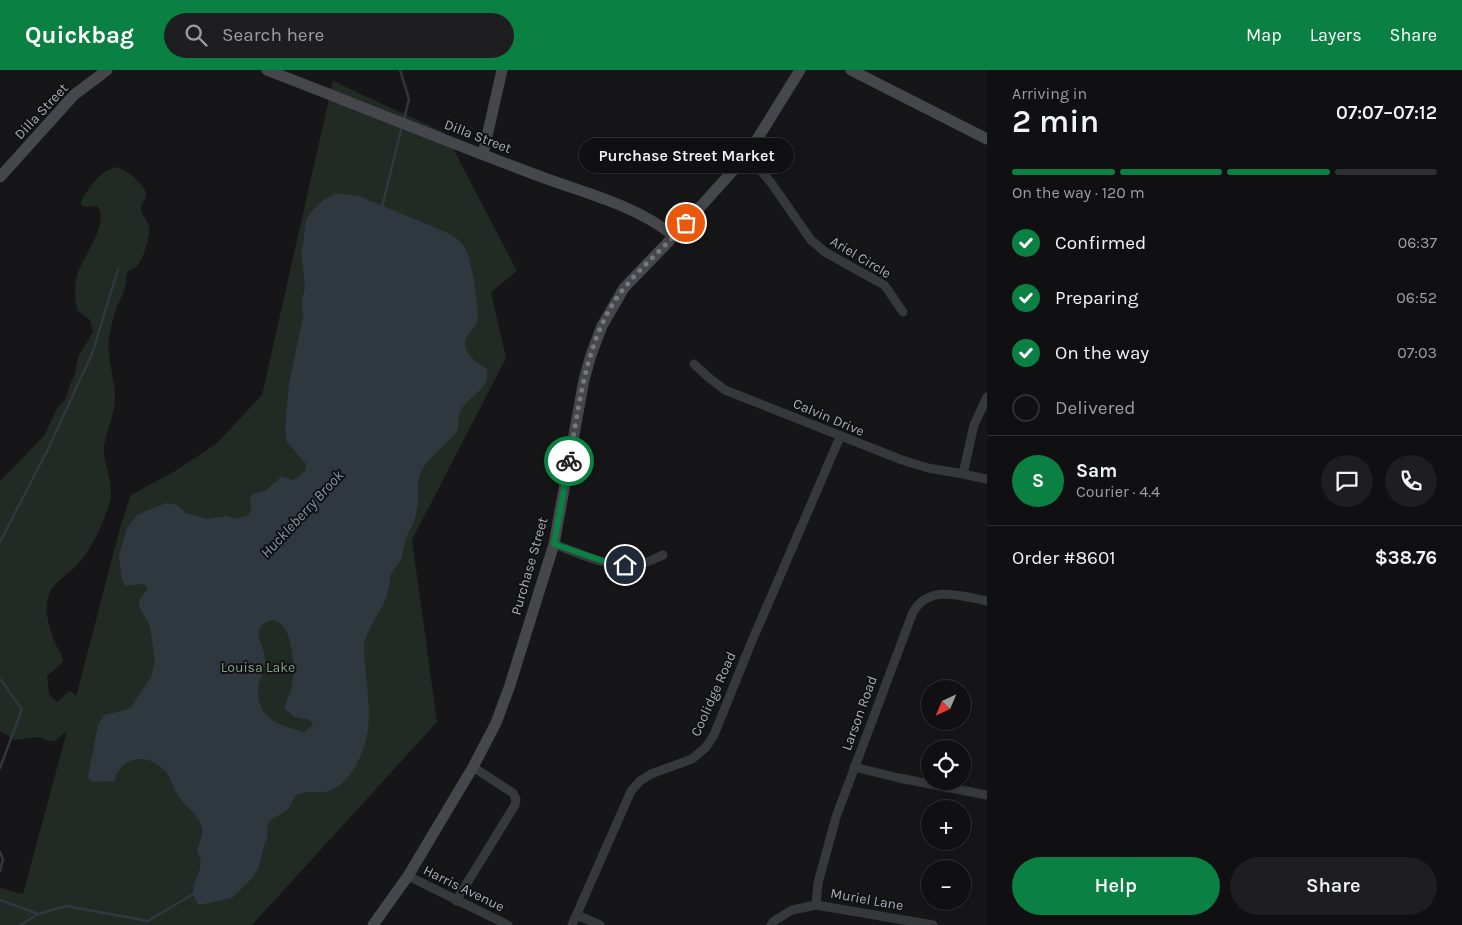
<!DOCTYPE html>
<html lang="en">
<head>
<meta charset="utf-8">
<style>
  body { margin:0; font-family:Karla,sans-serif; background:#1e1e20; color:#f1f3f6; height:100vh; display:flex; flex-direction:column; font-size:19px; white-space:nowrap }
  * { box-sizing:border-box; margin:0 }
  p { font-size:16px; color:#9c9d9f }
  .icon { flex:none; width:28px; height:28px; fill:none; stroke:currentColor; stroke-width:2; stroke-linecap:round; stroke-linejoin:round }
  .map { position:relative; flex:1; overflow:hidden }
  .details { display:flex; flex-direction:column; background:#101012; width:475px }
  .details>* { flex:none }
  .needle { width:32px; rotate:224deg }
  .tools { position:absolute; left:921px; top:610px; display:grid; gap:10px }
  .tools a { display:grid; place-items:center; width:50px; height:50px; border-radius:50%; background:#101012; box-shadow:0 2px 8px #0003,0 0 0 1px #303032; font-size:25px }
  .pin { position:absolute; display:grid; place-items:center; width:42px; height:42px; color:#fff; margin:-21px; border:2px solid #fff; border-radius:50%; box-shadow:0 1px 5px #0007 }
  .courier { position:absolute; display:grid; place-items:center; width:50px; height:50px; margin:-25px; border:4px solid #0b8043; border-radius:50%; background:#fff; color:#222; box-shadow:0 1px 6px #0007 }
  .bubble { position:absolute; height:35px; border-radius:18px; background:#101012; box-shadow:0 2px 8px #0003,0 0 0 1px #303032; font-size:16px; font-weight:600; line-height:35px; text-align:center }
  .overview em { font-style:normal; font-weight:600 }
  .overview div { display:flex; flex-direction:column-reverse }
  .overview { display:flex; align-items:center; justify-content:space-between; height:85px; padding:0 25px }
  h1 { font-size:32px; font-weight:600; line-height:38px }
  .bar { display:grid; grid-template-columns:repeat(4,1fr); gap:8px 5px; align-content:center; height:60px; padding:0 25px }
  .bar i { height:6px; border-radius:4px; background:#303032 }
  .bar .on { background:#0b8043 }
  .bar p { grid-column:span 4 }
  .line { display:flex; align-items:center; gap:12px; padding:0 25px; border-top:1px solid #303032 }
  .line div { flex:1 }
  .round { display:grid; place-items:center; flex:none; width:52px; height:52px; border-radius:26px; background:#1e1e20 }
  ol { padding:0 25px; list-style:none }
  li { display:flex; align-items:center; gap:15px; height:55px }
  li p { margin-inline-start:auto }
  li .icon { padding:5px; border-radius:50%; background:#0b8043; color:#fff; stroke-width:4 }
  li:last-child { color:#9c9d9f }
  li i { width:28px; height:28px; border:2px solid #303032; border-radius:50% }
  .cta { display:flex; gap:10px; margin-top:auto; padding:10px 25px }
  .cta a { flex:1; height:58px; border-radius:30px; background:#0b8043; color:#fff; font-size:20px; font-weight:600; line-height:58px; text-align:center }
  .cta a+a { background:#1e1e20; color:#f1f3f6 }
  header { display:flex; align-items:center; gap:30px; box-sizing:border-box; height:70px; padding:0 25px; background:#0b8043; color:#fff }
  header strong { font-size:24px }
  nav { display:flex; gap:28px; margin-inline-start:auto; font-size:18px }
  .search { width:350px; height:45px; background:#1e1e20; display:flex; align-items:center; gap:12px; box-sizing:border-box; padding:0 18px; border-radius:28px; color:#9c9d9f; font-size:19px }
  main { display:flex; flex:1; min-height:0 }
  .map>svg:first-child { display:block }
</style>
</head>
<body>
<header>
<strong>Quickbag</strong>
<div class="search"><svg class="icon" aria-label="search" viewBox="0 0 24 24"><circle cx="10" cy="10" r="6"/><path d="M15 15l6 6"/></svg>Search here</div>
<nav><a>Map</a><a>Layers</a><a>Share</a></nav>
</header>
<main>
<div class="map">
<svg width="987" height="855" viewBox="0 0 987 855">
  <rect width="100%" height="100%" fill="#161618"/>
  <path fill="#222a24" d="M 333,11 L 445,63 L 517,201 L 491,222 L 506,288 L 412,470 L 437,652 L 252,855 L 0,855 L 0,818 L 23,824 L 67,661 L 55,671 L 49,671 L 38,667 L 15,670 L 0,661 L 0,411 L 44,366 L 57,338 L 65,330 L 70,314 L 75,304 L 78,287 L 93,262 L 90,250 L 77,240 C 75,228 74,217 77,205 C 82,186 111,154 97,136 L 86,137 L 81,135 C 83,123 105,94 119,98 C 127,100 148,117 146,126 C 145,131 140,134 141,140 C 142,146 148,150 149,157 C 151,165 143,190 137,196 C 135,199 130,199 128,202 C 125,206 127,209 126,213 C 125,220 121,228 118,234 C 114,245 111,256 109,267 C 106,289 116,310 115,331 C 114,347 102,372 104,383 C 106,401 115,416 109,435 C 103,453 91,481 77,495 C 67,506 52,512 48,528 C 44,542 50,560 55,573 C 58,579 61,583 63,590 L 60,595 L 47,606 L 49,624 L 57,632 L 69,621 L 74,623 L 76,627 L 121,454 L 131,425 L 175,401 L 216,374 L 262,325 Z"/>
  <path fill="#30383f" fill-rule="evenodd" d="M 336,123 L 359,126 L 446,162 C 453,166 460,170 464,176 C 471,185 480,241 477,251 C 475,260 464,265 465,275 C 467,287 478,293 487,299 C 491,319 470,325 461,340 C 457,347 460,356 456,363 L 427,392 L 421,401 L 418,412 L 418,435 L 414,452 L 406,468 L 401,490 L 391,504 L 387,527 L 368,562 L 364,573 C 364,597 369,621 369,646 C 369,671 356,710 331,720 C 320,725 311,720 301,723 C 293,724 292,735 287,740 C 281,745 273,747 268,753 L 267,770 L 264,775 L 259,797 L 253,807 L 232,828 L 199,835 C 182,814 210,802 197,781 C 199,774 203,766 202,758 C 200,746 186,737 179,727 C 173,719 172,708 164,700 C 147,682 120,686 114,712 C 106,710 99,713 91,711 L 88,707 L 98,655 L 104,645 L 126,640 L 131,637 L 151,607 L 155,591 L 150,556 L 139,536 L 139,530 L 147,520 L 146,516 L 142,514 L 126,516 L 122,510 L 119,485 L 127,458 L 137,445 L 166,433 L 177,435 L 186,443 L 208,449 L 226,446 L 237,449 L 248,445 L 251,440 L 250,428 L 253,424 L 265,421 L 282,406 L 293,410 L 297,408 L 306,400 L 306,394 L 287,372 L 285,360 L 289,314 L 303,246 L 302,229 L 305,218 L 301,179 L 304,170 L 305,153 L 310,143 L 322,131 ZM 273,550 C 294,553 295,600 292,616 C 290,624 285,631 285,639 L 294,647 L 311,650 L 313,655 L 304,662 C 278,656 253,646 259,615 C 260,607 265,599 265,592 C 266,575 246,557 273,550 Z"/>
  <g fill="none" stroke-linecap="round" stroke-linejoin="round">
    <path stroke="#30383f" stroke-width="2.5" d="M 400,0 L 409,29 L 404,50
      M 382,137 L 402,56
      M 0,472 L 48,379 L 92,284 L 118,199
      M 0,609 L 22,639 L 0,698
      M 0,782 L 3,789 L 0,801
      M 0,830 L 38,844
      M 20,855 L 38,844 L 66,836 L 148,851 L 195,823"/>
    <path stroke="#37383c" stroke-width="9" d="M 748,84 L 772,114 L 811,170 L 825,182 L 884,215 L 888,220 L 903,242
      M 694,294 L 708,307 L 725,320 L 902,390 L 928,398 L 963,404
      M 987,327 L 974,355 L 963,404 L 987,409
      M 554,474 C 578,483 615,501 641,494 C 649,492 656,488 663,485
      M 854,697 L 899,708 L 987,725
      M 408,806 L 508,855
      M 456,831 L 515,735 L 516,729 L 513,723 L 473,697
      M 816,835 L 818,813 L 836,747 L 913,542 C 930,514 961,526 987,531
      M 577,845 L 600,855
      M 572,855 L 631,721 L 640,711 L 651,704 L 692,689 L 706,677 L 714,665 L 749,578 L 840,367
      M 771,855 L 774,851 L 792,840 L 816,835 L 933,855"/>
    <path stroke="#46474c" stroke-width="11" d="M 267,0 C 358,35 448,72 539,106 C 584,123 636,135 674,166
      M 851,0 L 987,69
      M 483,84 L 502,0
      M 0,107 L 74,25 L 107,0
      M 373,855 L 408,806 L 473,697 L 496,653 L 509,618 L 554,474 L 584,310 L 591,285 L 602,256 L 624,218 L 674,166 L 748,84 L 800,0"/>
  </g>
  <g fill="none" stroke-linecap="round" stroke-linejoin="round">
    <path stroke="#76787f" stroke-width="5" stroke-dasharray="0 9" d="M 569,391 C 580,332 586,264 625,217 C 644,194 667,175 686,153"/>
    <path stroke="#0b8043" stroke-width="6" d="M 569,391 L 554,474 L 606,492 L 625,495"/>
  </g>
  <g text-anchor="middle" stroke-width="4" stroke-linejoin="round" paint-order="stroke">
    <g font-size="14" fill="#a9adb7" stroke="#111113">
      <text transform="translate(41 41) rotate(-47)" y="5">Dilla Street</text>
      <text transform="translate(478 66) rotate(21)" y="5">Dilla Street</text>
      <text transform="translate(861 187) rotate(31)" y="5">Ariel Circle</text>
      <text transform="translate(829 347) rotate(23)" y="5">Calvin Drive</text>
      <text transform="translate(529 496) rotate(-74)" y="5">Purchase Street</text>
      <text transform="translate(713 624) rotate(-66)" y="5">Coolidge Road</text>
      <text transform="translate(859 643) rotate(-70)" y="5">Larson Road</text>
      <text transform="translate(464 818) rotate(26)" y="5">Harris Avenue</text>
      <text transform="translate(867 829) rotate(10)" y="5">Muriel Lane</text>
    </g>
    <g font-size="14" fill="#82a086" stroke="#111113">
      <text x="258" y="602">Louisa Lake</text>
    </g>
    <g font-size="15" font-style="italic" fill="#8398ae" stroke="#111113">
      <text transform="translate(302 444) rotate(-47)" y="5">Huckleberry Brook</text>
    </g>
  </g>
</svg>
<div class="tools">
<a><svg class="needle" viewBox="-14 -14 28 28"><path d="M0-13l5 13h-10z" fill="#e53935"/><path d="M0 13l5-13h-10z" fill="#9c9d9f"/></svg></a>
<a><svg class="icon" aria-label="locate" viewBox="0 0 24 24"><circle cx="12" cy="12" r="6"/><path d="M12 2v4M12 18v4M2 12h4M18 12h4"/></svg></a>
<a>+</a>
<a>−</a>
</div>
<div class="pin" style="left:686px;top:153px;background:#ea580c"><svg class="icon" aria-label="bag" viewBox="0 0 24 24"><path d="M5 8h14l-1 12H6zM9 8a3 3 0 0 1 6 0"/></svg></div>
<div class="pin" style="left:625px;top:495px;background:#1f2937"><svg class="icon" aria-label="home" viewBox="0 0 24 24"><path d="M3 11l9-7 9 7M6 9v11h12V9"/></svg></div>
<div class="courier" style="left:569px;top:391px"><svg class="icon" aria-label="bike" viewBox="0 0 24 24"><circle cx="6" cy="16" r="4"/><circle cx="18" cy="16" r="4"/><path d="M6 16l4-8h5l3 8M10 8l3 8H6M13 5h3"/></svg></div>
<div class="bubble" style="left:579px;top:68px;width:215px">Purchase Street Market</div>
</div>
<section class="details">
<div class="overview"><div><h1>2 min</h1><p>Arriving in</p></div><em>07:07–07:12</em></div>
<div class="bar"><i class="on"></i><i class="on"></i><i class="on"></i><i></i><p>On the way · 120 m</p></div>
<ol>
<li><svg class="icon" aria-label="check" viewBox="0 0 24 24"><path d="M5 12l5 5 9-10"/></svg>Confirmed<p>06:37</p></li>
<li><svg class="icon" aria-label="check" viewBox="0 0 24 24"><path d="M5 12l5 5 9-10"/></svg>Preparing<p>06:52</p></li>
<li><svg class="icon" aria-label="check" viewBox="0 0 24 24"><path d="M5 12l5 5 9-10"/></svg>On the way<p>07:03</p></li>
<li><i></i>Delivered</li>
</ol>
<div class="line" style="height:90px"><b class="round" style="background:#0b8043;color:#fff">S</b><div><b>Sam</b><p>Courier · 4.4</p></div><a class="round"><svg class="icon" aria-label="chat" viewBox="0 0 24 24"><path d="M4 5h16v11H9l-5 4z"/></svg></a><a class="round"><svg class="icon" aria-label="phone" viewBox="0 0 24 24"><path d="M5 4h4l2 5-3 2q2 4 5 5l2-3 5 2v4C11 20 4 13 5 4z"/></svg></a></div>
<div class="line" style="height:65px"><div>Order #8601</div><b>$38.76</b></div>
<div class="cta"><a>Help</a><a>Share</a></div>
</section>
</main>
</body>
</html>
